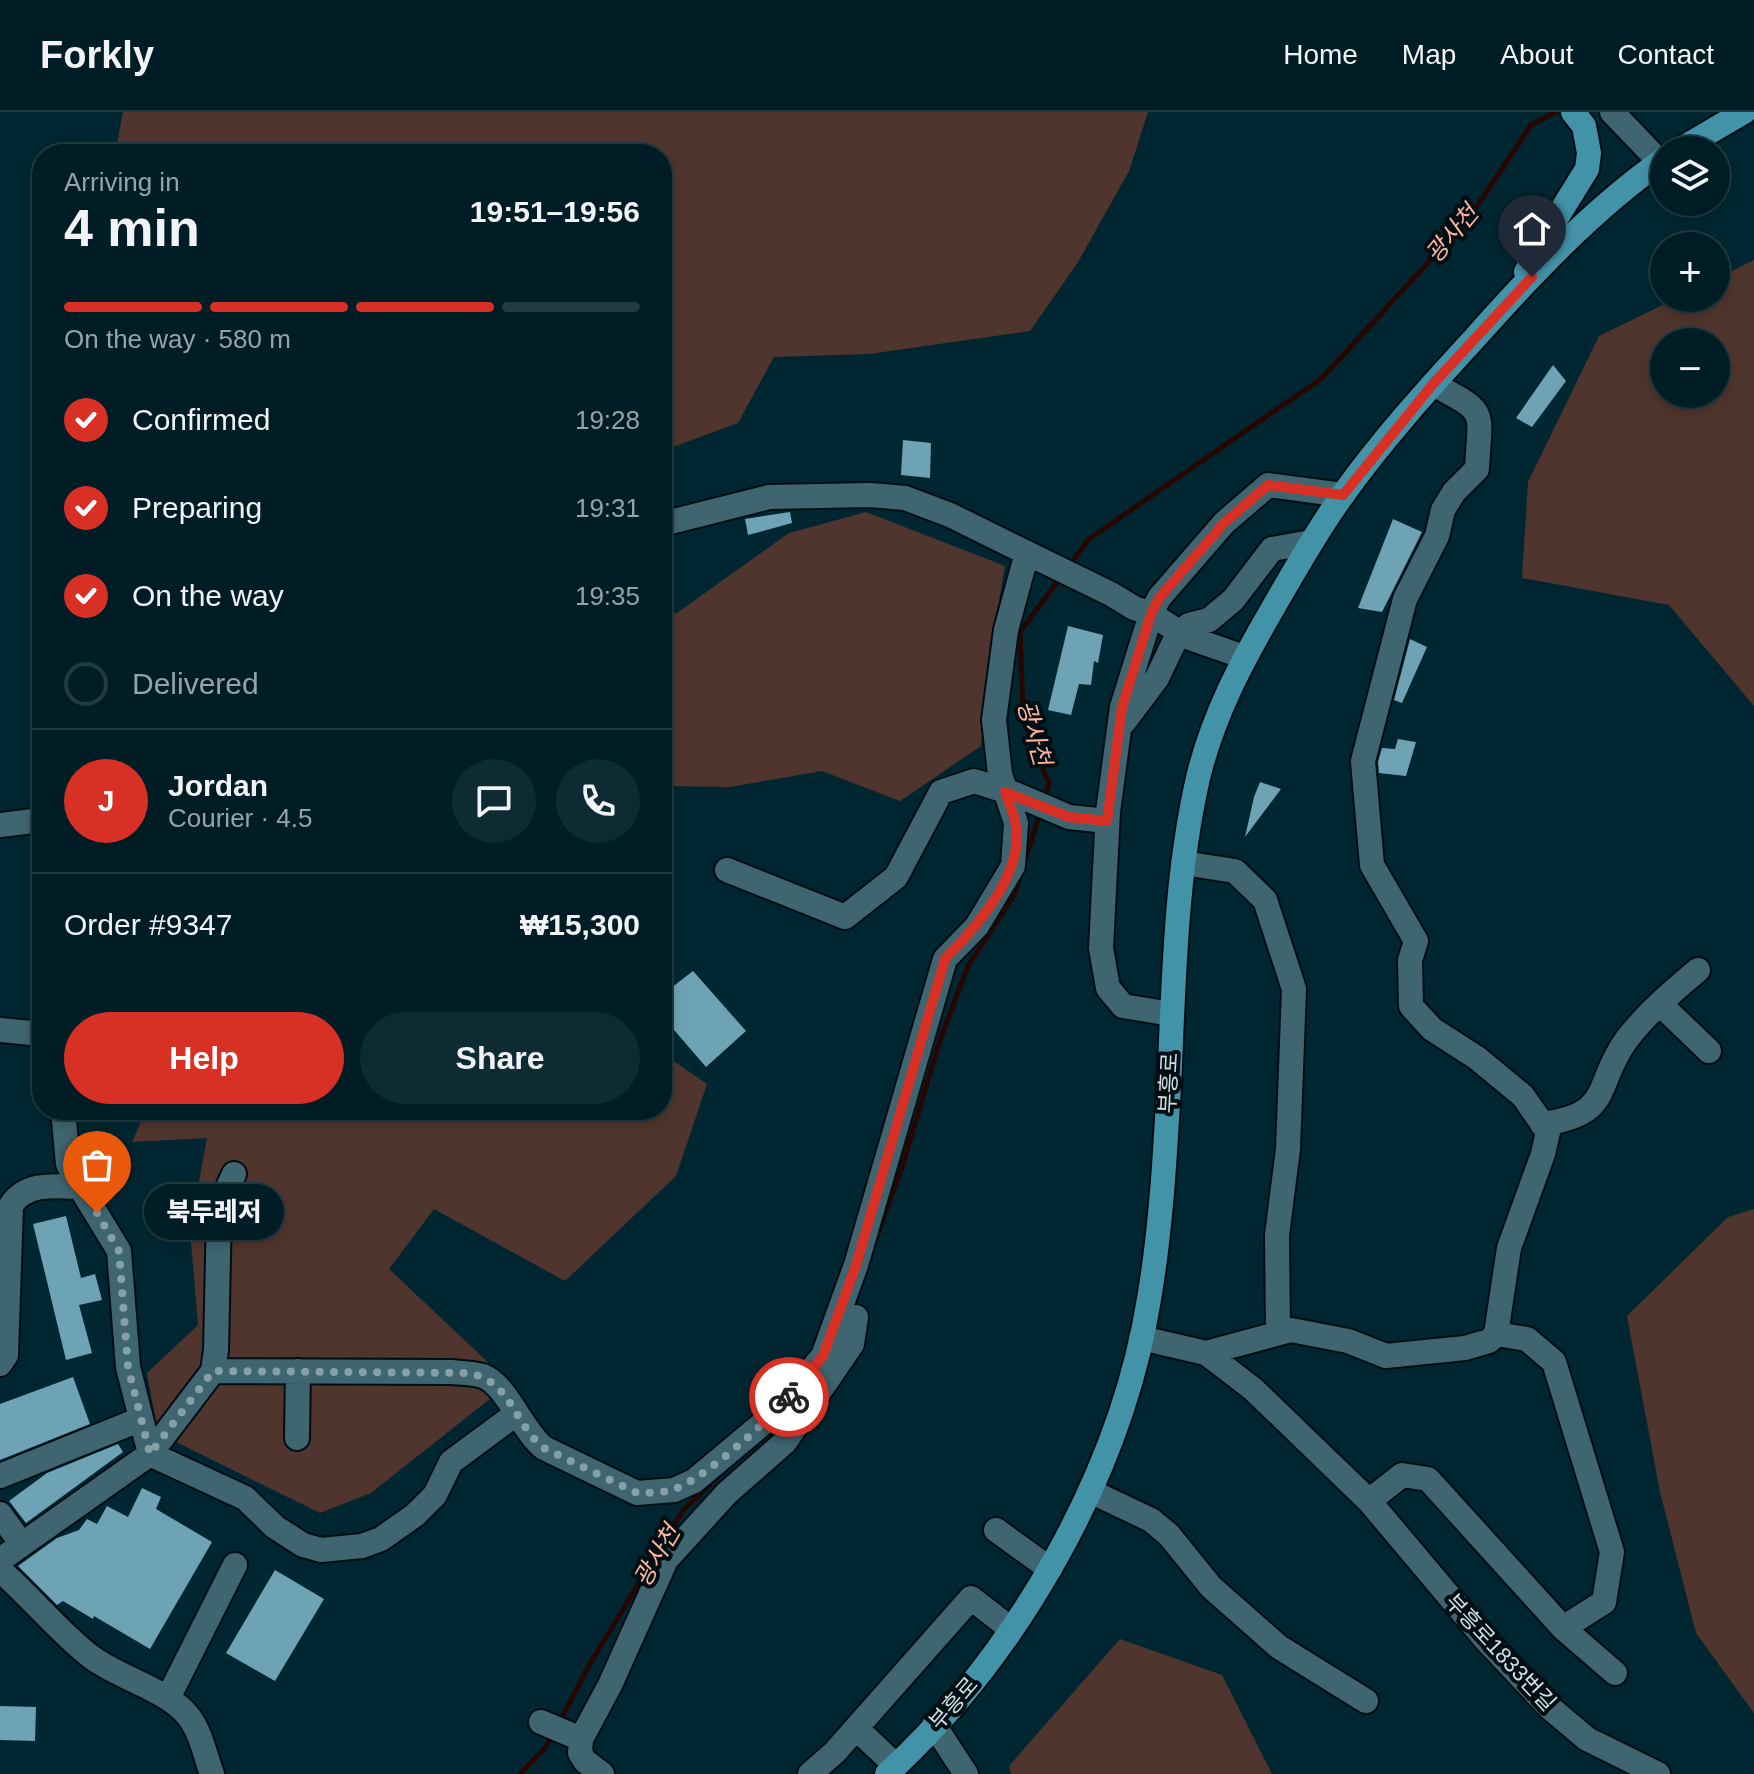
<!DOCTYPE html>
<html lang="en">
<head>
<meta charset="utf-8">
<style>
  body { margin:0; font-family:Arial,"Noto Sans KR",sans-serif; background:#0e2a32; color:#f1f3f6; height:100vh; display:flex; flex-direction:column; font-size:30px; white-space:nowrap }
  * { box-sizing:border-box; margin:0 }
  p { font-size:26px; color:#95a2a7 }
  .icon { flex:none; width:44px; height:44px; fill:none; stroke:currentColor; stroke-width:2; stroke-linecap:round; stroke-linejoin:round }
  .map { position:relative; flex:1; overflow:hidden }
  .drawer { position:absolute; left:32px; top:32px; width:640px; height:976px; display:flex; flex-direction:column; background:#001d25; border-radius:32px; box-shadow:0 4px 12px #0003,0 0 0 2px #223b42 }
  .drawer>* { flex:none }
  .tools { position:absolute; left:1650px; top:24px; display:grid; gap:16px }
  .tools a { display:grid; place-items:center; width:80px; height:80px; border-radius:50%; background:#001d25; box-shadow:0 4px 12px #0003,0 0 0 2px #223b42; font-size:40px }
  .pin { position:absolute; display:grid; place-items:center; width:68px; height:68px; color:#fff; margin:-82px -34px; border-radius:50% 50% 50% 0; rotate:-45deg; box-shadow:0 0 8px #0007 }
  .pin .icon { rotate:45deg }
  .courier { position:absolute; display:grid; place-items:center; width:80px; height:80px; margin:-40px; border:6px solid #d93025; border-radius:50%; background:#fff; color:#222; box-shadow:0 2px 10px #0007 }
  .bubble { position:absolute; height:56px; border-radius:28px; background:#001d25; box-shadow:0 4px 12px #0003,0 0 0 2px #223b42; font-size:26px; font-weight:800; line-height:56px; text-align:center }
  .overview em { font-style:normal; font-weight:800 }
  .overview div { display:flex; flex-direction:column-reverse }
  .overview { display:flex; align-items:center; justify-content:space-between; height:136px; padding:0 32px }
  h1 { font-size:52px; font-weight:800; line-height:60px }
  .bar { display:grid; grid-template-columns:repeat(4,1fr); gap:12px 8px; align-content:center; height:96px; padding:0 32px }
  .bar i { height:10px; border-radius:6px; background:#223b42 }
  .bar .current { background:#d93025 }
  .bar p { grid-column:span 4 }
  .line { display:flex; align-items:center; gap:20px; padding:0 32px; border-top:2px solid #223b42 }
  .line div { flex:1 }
  .round { display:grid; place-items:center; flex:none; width:84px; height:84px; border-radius:42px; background:#0e2a32 }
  ol { padding:0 32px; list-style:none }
  li { display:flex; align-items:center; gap:24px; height:88px }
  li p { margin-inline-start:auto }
  li .icon { padding:8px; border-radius:50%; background:#d93025; color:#fff; stroke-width:4 }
  li:last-child { color:#95a2a7 }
  li i { width:44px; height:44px; border:4px solid #223b42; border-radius:50% }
  .button { display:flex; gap:16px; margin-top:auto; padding:16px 32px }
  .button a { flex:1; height:92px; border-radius:48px; background:#d93025; color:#fff; font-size:32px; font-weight:800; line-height:92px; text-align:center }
  .button a+a { background:#0e2a32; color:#f1f3f6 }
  header { display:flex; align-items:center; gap:48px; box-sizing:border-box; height:112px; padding:0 40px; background:#001d25; border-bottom:2px solid #223b42 }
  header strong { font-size:38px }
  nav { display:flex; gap:44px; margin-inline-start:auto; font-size:28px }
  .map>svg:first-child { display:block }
</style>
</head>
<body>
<header>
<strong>Forkly</strong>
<nav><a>Home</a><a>Map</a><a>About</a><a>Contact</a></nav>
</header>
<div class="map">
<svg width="1754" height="1662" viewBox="0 0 1754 1662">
  <rect width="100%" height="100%" fill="#002731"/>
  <path fill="#4f352d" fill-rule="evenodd" d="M 123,0 L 1148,0 L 1129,59 L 1078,150 L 1030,219 L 869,242 L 774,245 L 738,311 L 662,339 L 662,42 L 115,42 Z
    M 1754,148 L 1754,594 L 1669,493 L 1522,466 L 1528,370 L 1599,224 L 1677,186 L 1716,186 L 1716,167 ZM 1716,230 L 1716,282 L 1664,282 L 1664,230 Z
    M 866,400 L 1005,454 L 987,559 L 981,634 L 900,689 L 822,659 L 730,675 L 666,674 L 662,677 L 662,504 L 677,501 L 789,421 Z
    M 662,941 L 707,972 L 676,1064 L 565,1169 L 434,1097 L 389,1157 L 510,1271 L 371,1381 L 320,1401 L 158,1321 L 147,1261 L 198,1213 L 190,1119 L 207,1026 L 132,1030 L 146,998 L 662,998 Z
    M 1754,1097 L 1754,1601 L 1696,1521 L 1660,1380 L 1627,1204 L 1728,1105 Z
    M 1120,1527 L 1222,1563 L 1272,1662 L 1011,1662 L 1009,1654 Z"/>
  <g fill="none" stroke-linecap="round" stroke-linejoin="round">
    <path stroke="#270500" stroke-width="5" d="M 1069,454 L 1089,427 L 1322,266 L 1469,106 L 1531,13 L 1556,0
      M 1044,687 L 1049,671 L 1032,632 L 1023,600 L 1020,520 L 1061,465
      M 1024,752 L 1040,701
      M 875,1130 L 902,1055 L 940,928 L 968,854 L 1014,783 L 1021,762
      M 559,1611 L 591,1550 L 684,1397 L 723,1360
      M 520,1662 L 546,1635 L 552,1623"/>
  </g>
  <path fill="#6da3b4" d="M 1553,253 L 1566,269 L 1532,315 L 1516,306 Z
    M 903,328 L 931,331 L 930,366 L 901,363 Z
    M 790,400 L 792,411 L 748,423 L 745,407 Z
    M 1393,407 L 1422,420 L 1382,500 L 1358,496 Z
    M 1068,514 L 1103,523 L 1098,551 L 1094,549 L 1091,573 L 1079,572 L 1071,603 L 1048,598 Z
    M 1410,527 L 1427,535 L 1402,591 L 1394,588 Z
    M 1398,627 L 1416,630 L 1406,664 L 1379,661 L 1378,650 L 1382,636 L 1395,637 Z
    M 1260,670 L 1281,677 L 1245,725 L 1254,685 Z
    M 693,859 L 746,919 L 706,955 L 662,904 L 662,883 Z
    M 66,1104 L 81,1166 L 95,1162 L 102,1188 L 79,1193 L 92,1241 L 66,1248 L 33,1112 Z
    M 73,1265 L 90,1312 L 0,1348 L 0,1292 Z
    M 118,1332 L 123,1340 L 26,1411 L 9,1389 L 47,1361 Z
    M 142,1376 L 161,1385 L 156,1397 L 212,1430 L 150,1537 L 94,1504 L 93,1507 L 63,1489 L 57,1493 L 18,1454 L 57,1426 L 79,1418 L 87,1407 L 97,1412 L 107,1394 L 128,1405 Z
    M 275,1458 L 324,1487 L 275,1569 L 226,1541 Z
    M 0,1594 L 36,1595 L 35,1629 L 0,1628 Z"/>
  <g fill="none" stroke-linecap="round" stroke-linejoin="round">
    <g stroke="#000e13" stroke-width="28">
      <path id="minor" d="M 1612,0 L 1660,50
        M 662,412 L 769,385 L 870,383 L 905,386 L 950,403 L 1027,441 L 1111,482 L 1134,496 L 1151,502 L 1187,525 L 1244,545
        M 1124,610 L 1157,566 L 1179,520 L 1189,513 L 1209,508 L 1233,488 L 1272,437 L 1311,430
        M 0,713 L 42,708
        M 1183,751 L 1235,759 L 1265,788 L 1294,877 L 1288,1037 L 1277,1123 L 1278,1221
        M 727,758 L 845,805 L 896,765 L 941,680 L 974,669 L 1015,682 L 1069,705 L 1107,709
        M 1660,892 L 1709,939
        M 1171,902 L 1123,894 L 1108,876 L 1101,836 L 1108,700 L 1122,595 L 1151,502 L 1159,486 L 1224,411 L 1268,373 L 1343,383
        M 0,918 L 42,922
        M 63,998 L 68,1052 L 80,1075 L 119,1139 L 128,1255 L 150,1342 L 245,1386 L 275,1415 L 303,1433 L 321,1438 L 362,1434 L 381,1427 L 415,1403 L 435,1383 L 451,1350 L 516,1302
        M 1542,1012 C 1615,1002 1593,973 1627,927 C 1647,901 1673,879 1698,858
        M 1141,1226 L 1206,1241 L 1253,1277 L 1369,1389 L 1486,1528 L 1549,1595 L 1587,1627 L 1658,1662
        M 1206,1241 L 1291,1218 L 1348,1229 L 1386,1244 L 1465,1236 L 1489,1229 L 1496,1222 L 1509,1136 L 1543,1042 L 1548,1020 L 1523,984 L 1477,946 L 1432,917 L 1411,894 L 1410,848 L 1416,829 L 1372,753 L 1363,649 L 1405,487 L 1437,424 L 1443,398 L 1454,380 L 1477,357 C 1480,296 1489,302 1433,272
        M 0,1252 L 6,1243 L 11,1093 C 27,1070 55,1074 80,1075
        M 213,1259 L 216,1238 L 219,1101 L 224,1084 L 234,1062
        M 297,1326 L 298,1259
        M 0,1364 L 141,1307
        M 1090,1379 L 1151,1408 L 1169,1423 L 1211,1475 L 1279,1535 L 1366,1589
        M 1369,1389 L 1402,1363 L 1428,1367 L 1563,1516 L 1604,1490 L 1612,1440 L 1554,1250 L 1527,1227 L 1496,1222
        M 0,1402 L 21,1431
        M 996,1418 L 1050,1457
        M 0,1448 L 150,1342 L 213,1259 L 451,1260 C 462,1261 473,1261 483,1264 C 507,1273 522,1319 544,1336 L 637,1381 L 674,1378 L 694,1369 L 774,1302 L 823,1244 L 856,1153 L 945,847 L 977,814 L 1013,754 L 1016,711 L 1000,662 L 994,608 L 1006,518 L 1027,441
        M 0,1458 C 31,1485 57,1518 90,1544 C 118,1566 169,1578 189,1605 C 201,1621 205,1643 212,1662
        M 1563,1516 L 1615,1561
        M 168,1586 L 235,1453
        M 541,1610 L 581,1627
        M 934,1613 L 966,1662
        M 856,1616 L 896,1654
        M 602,1662 L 585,1649 L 580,1641 L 581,1627 L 610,1573 L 666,1448 L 727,1381 L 785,1330 L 852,1232 L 856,1205
        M 810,1662 L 835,1640 L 971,1486 L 1011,1517"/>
    </g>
    <g stroke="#000e13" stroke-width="28">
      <path id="major" d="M 1679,38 L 1744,0
        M 1526,160 L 1546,123 L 1587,57 L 1589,41 L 1584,14 L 1573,0
        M 887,1662 C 1017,1543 1121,1362 1149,1187 C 1161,1117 1165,1044 1169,973 C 1174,870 1175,767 1198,666 C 1213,604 1241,551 1273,496 C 1295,458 1316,420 1342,384 C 1381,329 1428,277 1474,227 C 1531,163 1593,97 1664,47"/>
    </g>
    <use href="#minor" stroke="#3f6570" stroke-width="24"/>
    <use href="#major" stroke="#4393a8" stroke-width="24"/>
  </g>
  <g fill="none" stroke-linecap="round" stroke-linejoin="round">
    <path stroke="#85a0a8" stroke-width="8" stroke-dasharray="0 14.4" d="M 97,1101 L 119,1139 L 128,1255 L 150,1342 L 213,1259 L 469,1261 C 512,1270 513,1311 544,1336 L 637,1381 C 649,1381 663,1381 674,1377 C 702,1369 769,1308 789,1285"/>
    <path stroke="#d93025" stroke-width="10" d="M 789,1285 L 823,1244 L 856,1153 L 945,847 C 977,814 1027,759 1015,709 C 1013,699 1008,689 1005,680 L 1069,705 L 1107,709 L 1122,595 L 1151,502 L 1159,486 L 1224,411 L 1268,373 L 1343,383 L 1433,272 L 1532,165"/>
  </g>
  <g text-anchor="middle" stroke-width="8" stroke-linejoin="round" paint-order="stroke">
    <g font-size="22" fill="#cde1e8" stroke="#020e12">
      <text transform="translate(1168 971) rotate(-87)" y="8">부흥로</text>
      <text transform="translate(1501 1540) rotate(47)" y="8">부흥로1833번길</text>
      <text transform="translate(953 1591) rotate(-49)" y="8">부흥로</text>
    </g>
    <g font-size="24" font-style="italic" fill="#feb49e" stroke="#020e12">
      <text transform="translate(1452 122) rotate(-50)" y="8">광사천</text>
      <text transform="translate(1034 621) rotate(74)" y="8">광사천</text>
      <text transform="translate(657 1444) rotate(-60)" y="8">광사천</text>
    </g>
  </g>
</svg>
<div class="tools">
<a><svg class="icon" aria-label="layers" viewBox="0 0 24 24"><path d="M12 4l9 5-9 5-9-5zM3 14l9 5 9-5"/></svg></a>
<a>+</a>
<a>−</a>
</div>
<div class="pin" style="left:97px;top:1101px;background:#ea580c"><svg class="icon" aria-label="bag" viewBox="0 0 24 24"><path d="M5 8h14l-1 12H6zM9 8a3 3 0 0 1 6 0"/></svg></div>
<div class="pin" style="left:1532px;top:165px;background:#1f2937"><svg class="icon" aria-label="home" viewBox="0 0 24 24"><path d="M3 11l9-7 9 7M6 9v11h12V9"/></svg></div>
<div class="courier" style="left:789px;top:1285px"><svg class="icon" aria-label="bike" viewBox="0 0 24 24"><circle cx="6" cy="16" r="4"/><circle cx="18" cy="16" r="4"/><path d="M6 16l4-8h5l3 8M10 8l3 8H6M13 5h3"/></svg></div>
<div class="bubble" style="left:144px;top:1072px;width:140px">북두레저</div>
<section class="drawer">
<div class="overview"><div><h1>4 min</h1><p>Arriving in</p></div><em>19:51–19:56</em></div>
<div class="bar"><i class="current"></i><i class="current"></i><i class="current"></i><i></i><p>On the way · 580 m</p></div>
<ol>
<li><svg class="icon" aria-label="check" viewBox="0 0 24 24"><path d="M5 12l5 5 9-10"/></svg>Confirmed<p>19:28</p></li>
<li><svg class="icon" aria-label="check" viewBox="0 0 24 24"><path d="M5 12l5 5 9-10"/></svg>Preparing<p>19:31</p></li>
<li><svg class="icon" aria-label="check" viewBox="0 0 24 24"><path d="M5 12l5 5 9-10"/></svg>On the way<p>19:35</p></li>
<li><i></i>Delivered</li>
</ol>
<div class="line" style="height:144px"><b class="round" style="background:#d93025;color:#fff">J</b><div><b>Jordan</b><p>Courier · 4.5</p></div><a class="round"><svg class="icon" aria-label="chat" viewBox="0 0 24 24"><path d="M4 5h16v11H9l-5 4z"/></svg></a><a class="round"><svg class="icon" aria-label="phone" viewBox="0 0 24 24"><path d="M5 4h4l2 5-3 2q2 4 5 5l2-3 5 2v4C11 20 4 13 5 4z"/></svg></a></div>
<div class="line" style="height:104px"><div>Order #9347</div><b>₩15,300</b></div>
<div class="button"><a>Help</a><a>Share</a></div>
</section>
</div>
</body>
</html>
